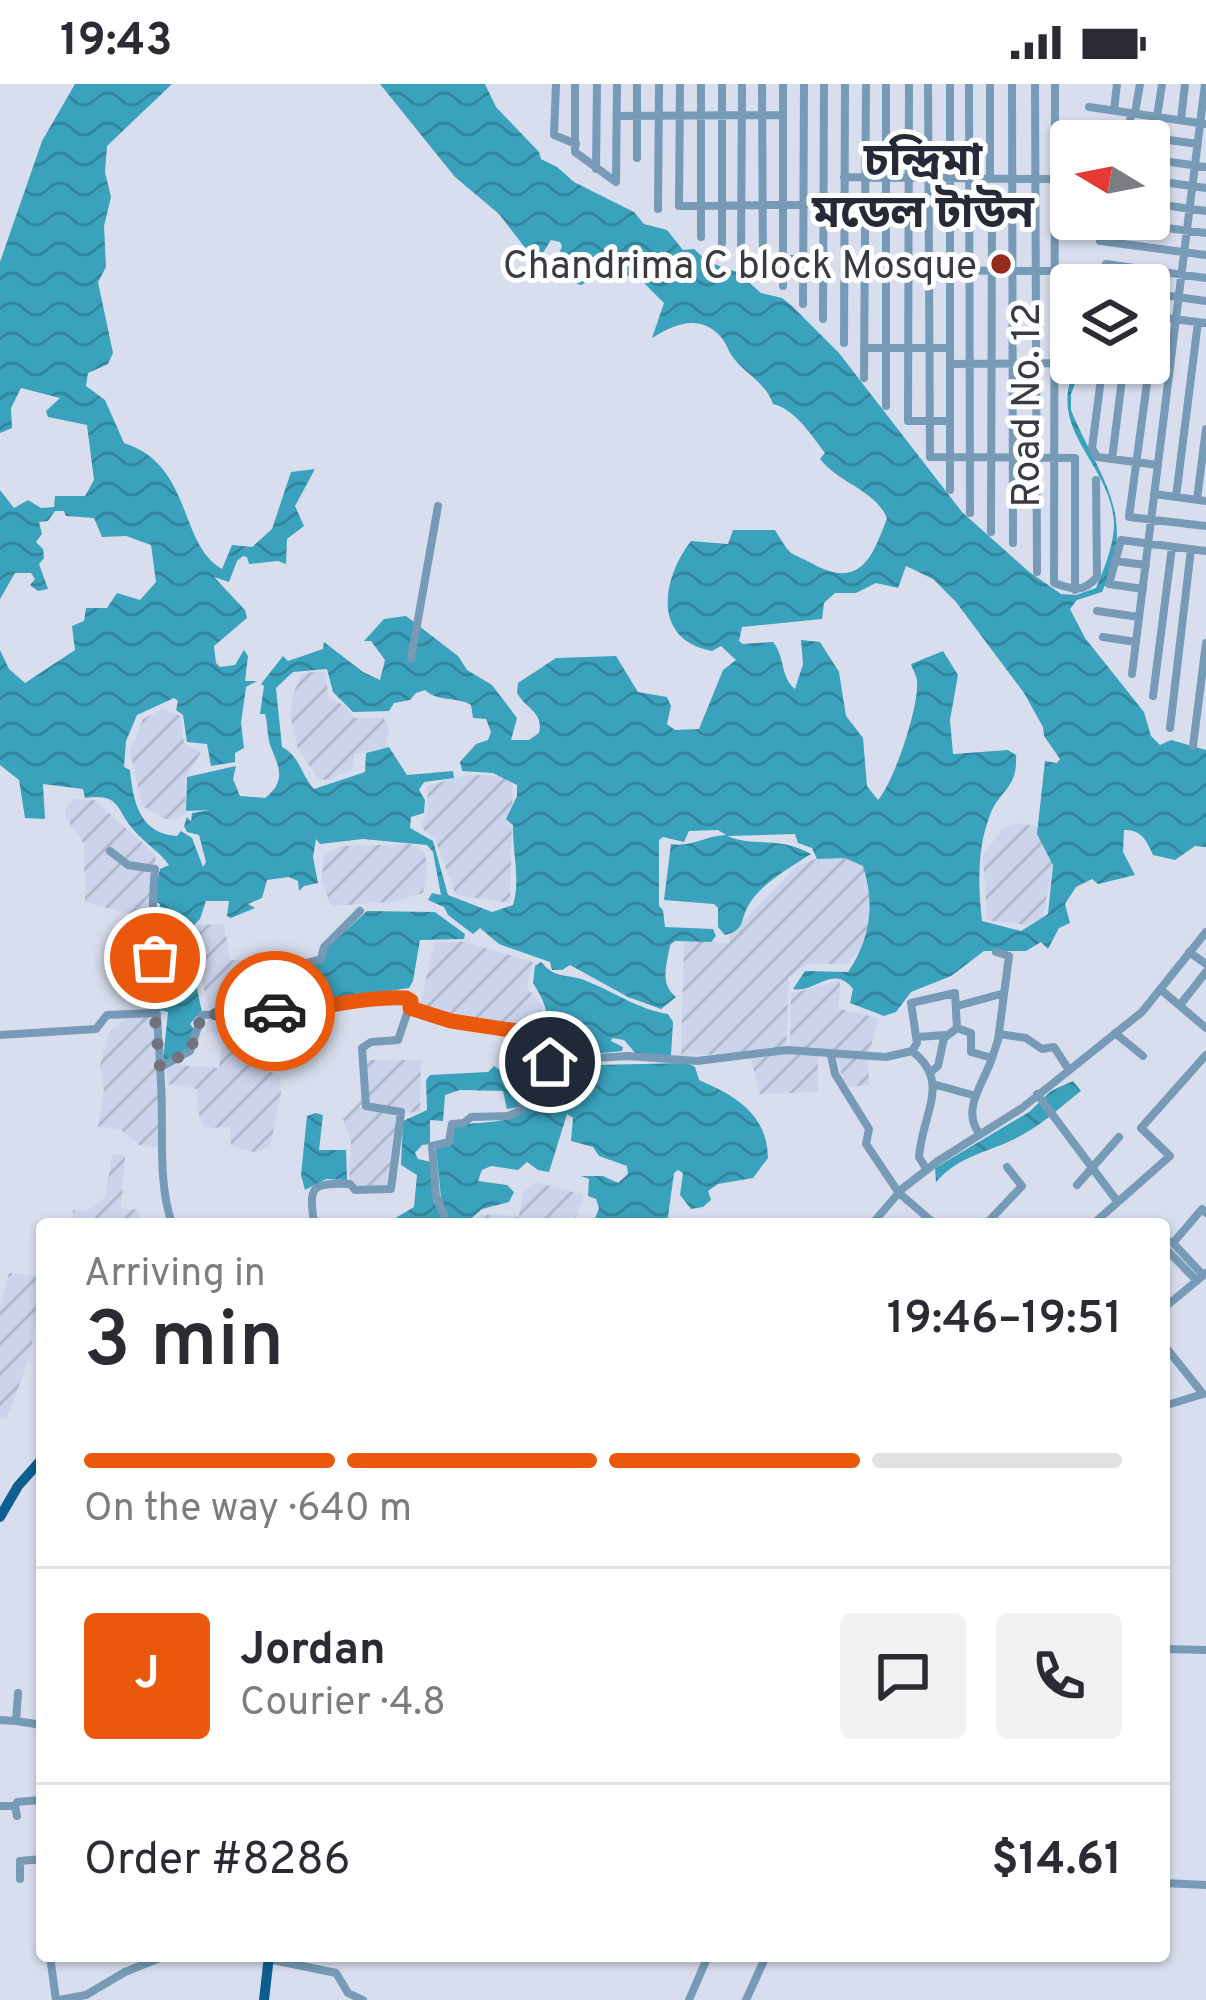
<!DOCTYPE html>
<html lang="en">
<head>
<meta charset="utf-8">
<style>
  body { margin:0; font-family:Overpass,"Noto Sans Bengali",sans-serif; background:#f2f2f3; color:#2b2b33; height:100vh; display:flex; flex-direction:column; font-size:45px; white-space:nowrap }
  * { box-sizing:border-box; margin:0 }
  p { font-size:39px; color:#7c7c81 }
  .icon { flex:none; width:66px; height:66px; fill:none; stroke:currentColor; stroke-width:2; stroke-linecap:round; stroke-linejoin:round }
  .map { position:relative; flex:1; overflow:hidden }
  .side { position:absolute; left:36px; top:1134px; width:1134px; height:744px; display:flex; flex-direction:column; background:#fff; border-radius:12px; box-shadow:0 3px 9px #0004 }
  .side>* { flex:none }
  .needle { width:78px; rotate:280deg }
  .fabs { position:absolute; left:1050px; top:36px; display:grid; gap:24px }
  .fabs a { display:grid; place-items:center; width:120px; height:120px; border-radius:12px; background:#fff; box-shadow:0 3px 9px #0004; font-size:60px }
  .pin { position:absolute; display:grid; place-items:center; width:102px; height:102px; color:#fff; margin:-51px; border:6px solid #fff; border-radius:50%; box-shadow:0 3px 12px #0007 }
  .courier { position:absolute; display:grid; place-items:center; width:120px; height:120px; margin:-60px; border:9px solid #ea580c; border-radius:50%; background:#fff; color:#222; box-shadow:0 3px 15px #0007 }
  .summary em { font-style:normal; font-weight:600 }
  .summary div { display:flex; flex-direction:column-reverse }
  .summary { display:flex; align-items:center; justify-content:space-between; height:204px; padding:0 48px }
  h1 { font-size:78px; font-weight:600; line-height:90px }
  .bar { display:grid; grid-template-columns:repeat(4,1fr); gap:18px 12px; align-content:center; height:144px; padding:0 48px }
  .bar i { height:15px; border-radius:9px; background:#e1e1e2 }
  .bar .active { background:#ea580c }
  .bar p { grid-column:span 4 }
  .line { display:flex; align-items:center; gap:30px; padding:0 48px; border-top:3px solid #e1e1e2 }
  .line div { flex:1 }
  .round { display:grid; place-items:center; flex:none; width:126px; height:126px; border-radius:12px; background:#f2f2f3 }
  .status { display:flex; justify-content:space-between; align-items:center; height:84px; padding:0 60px; background:#fff; direction:ltr }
  .status svg { height:33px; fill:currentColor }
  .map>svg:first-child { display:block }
</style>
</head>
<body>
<div class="status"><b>19:43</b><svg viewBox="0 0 49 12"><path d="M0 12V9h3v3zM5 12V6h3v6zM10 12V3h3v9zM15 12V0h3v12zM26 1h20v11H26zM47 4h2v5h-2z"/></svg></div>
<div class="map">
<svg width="1206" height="1916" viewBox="0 0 1206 1916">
  <defs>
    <pattern id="industrial-furrows" width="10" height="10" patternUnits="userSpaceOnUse" patternTransform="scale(3)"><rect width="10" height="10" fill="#cbd4eb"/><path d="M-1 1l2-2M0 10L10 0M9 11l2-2" fill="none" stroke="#afb7cb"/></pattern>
    <pattern id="water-waves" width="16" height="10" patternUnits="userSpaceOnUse" patternTransform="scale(3)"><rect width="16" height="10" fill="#3aa2bd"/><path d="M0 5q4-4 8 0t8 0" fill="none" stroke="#32859b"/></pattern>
  </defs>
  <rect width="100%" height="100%" fill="#d8deee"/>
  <path fill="url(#industrial-furrows)" d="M 318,587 L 326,589 L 328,612 L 346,623 L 354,634 L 384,634 L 389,645 L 386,663 L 355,670 L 351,686 L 330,696 L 319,695 L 298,666 L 290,632 L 293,610 L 302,590 Z
    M 162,625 L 180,632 L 184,659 L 201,668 L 185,695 L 186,730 L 178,735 L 165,735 L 142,722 L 130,667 L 143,635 Z
    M 466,691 L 513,692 L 510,819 L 456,811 L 435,755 L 421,743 L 428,725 L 427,702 Z
    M 74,715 L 94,716 L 156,771 L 147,829 L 133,831 L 85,818 L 84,760 L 65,732 L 65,725 Z
    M 1018,739 L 1039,743 L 1053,776 L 1043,833 L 1028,841 L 987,836 L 983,771 L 1004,743 Z
    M 410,760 L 424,768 L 428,783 L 423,809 L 393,818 L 331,822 L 322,798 L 323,773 L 328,768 L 343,762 Z
    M 829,770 L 868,778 L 876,848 L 847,880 L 807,880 L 789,893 L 786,967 L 681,972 L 684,853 L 729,860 L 729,851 L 797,782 Z
    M 224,840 L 230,876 L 294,875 L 298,922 L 209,926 L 193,858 L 197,841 Z
    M 434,858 L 466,858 L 533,878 L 527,904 L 542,921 L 539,949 L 453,935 L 446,929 L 420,923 Z
    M 840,896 L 839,925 L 879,934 L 867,975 L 870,1001 L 846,1003 L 836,973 L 818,972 L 818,1008 L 760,1010 L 751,975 L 790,968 L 791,910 Z
    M 145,928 L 161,936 L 156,980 L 164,1002 L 165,1064 L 139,1061 L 120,1045 L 98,1043 L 104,1004 L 100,981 L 109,948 L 130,931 Z
    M 274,928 L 268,987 L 279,991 L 281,1009 L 270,1063 L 255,1068 L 231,1061 L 230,1043 L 204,1044 L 197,1025 L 197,1005 L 168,1000 L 165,980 L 219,984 L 222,963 L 241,960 L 242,953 L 206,947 L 210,930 Z
    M 365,976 L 421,976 L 420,1028 L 399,1029 L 389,1104 L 357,1105 L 349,1095 L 351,1058 L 343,1035 L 360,1018 Z
    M 112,1071 L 125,1071 L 121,1124 L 139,1126 L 140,1140 L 72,1140 L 73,1126 L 87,1127 L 105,1113 Z
    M 536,1098 L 584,1111 L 574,1140 L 477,1140 L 479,1130 L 519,1133 L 523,1107 Z
    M 9,1189 L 42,1192 L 42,1201 L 30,1271 L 7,1335 L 0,1333 L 0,1222 Z"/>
  <path fill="url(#water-waves)" fill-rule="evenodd" d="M 75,0 L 172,0 L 107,62 L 105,88 L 111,113 L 104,142 L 106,183 L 98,198 L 113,269 L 108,280 L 88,289 L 86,302 L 105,316 L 124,359 C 193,381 178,460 222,485 L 232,461 L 252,463 L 272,445 L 291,388 L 315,385 L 295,422 L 304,442 L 287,455 L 286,480 L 278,477 L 249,480 L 247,473 L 243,472 L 237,477 L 229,498 L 214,493 L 245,526 L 247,534 L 214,562 L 216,579 L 220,583 L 235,581 L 244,566 L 248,572 L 245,597 L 257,597 L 246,603 L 241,639 L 244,664 L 235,669 L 235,678 L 211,682 L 207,660 L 187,658 L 183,631 L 176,626 L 178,617 L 174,614 L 137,631 L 126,657 L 124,683 L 130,686 C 133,716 139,750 177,752 L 181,747 L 192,754 L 203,783 L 206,778 L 199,751 L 187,748 L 184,742 L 187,733 L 191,738 L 192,729 L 210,726 L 186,727 L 187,693 L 236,682 L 233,695 L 240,712 L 265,714 C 287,697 279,683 270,661 C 267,651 268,640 265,630 L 260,630 L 264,602 L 261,600 L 283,572 L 288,577 L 323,565 L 324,558 L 363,588 L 380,596 L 385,576 L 371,557 L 364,557 L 384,535 L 406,532 L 458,572 L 467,586 L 492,601 L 517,634 L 511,656 L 529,656 L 539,649 C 544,628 526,625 517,609 L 518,599 L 556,574 L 616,572 L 638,608 L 667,613 L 671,622 L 667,640 L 675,646 L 699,645 L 723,586 L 736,576 L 721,562 L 712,567 C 651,556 662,494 691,457 L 728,460 L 733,446 L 775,446 C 793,476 788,466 815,481 C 861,505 873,472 887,434 C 875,406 840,400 820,375 L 825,369 C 812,352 795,325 773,320 C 767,301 749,292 736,277 C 729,270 727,260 721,253 C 700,229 674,240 652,254 L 664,219 L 643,198 L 611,185 L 581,201 L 577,200 L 573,188 L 553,185 L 562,162 L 560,158 L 551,156 L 541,172 L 526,165 L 499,130 L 455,93 L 380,0 L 485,0 L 496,23 L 539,68 L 541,75 L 557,83 L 574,98 L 634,128 L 644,140 L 667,146 L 683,166 L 694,165 L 708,178 L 737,188 L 761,209 L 782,214 L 792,222 L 839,269 L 962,428 L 1028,487 L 1061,510 L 1076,511 L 1096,504 C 1104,485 1114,461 1114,440 C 1112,378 1041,345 1078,279 L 1083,279 L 1071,310 L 1071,326 C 1099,394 1139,431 1102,508 L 1077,516 L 1070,525 L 1085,554 L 1144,628 L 1151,652 L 1160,661 L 1171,656 L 1206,666 L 1206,763 L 1195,762 L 1175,776 L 1153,771 C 1147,757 1141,745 1124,746 L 1123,768 L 1135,791 L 1098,800 L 1092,795 L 1076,803 L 1065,820 L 1070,839 L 1059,844 L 1048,865 L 1041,858 L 1026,867 L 984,867 L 951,892 L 911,908 L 896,928 L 884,932 L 850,919 L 853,905 C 833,879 815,910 793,905 L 805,887 L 848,888 C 871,854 875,820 863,782 L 845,774 L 817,775 L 812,764 L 798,759 L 795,750 L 727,752 C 756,764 777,751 811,770 C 791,783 760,800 748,822 C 740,837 745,846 725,851 L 718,843 L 718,824 L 714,820 L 664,816 L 671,760 C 689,764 708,751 726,751 L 718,746 L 689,747 L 684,758 L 663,753 L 659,756 L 659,822 L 663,826 L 665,843 L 713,845 L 716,852 L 711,858 L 675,857 L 670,861 C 667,880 659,900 676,913 L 661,925 L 628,913 L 570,881 L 562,886 L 552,886 L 550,878 L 499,860 L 480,844 L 473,850 L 448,831 L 444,823 L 428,816 L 432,809 L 441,811 L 433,768 L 427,761 L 363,755 L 320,760 L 316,755 L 313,773 L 318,799 L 304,802 L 299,807 L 298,797 L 289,793 L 267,796 L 262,814 L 248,820 L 255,824 L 231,834 L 227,832 L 229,817 L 206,817 L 200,835 L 194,841 L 191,876 L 203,933 L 197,932 L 190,940 L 198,950 L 178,977 L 163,976 L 168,928 L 151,924 L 147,879 L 157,868 L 160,820 L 153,816 L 160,785 L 169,781 C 158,766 143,758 132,744 C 116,725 120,709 85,714 L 83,705 L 43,700 L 45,735 L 25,734 L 19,696 L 0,681 L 0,566 L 9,585 L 25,599 L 75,566 L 72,542 L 84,537 L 86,524 L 107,524 L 117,509 L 140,516 L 156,498 L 151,461 L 126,452 L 102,453 L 94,434 L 66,432 L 64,427 L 55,427 L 48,437 L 39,438 L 42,450 L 36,458 L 43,465 L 44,474 L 39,480 L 48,505 L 38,507 L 30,501 L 35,495 L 31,489 L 15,489 L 0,515 L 0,406 L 14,424 L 28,416 L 41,424 L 54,423 L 55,412 L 85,412 L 94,396 L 87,341 L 48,333 L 46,327 L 60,314 L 21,304 L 11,324 L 12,344 L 0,349 L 0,178 L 42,57 ZM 906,482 L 933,495 L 956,518 L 1024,609 L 1043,643 L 1044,652 L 1060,675 L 1057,679 L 1045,677 L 1037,750 L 1053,781 L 1048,830 L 1021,847 L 982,837 C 978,802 977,764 990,731 C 1000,705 1018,705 1016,671 L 1008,666 L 953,670 L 950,636 L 958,591 L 943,567 L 911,580 C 913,586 917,592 917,598 C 919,623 894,698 878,716 L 867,702 L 863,654 L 846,632 L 839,588 L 820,558 L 801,556 L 803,580 L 795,605 C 780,593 785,572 773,558 L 743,560 L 739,557 L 742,543 L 822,535 L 824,519 L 835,509 L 856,509 L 876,499 L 898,504 ZM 327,585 L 333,608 L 353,628 L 389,627 L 394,619 L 410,616 L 416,609 L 425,606 C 439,619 457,612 471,621 L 473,634 L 486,635 L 491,648 L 488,656 L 476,660 L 460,678 L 462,687 L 493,689 L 517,701 L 517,712 L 506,735 L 513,741 C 512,768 521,795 513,821 L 492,828 L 448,811 L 433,757 L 410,744 L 411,733 L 424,729 L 425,716 L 419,706 L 424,698 L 454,694 L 453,687 L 407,691 L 389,663 L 366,669 L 365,688 L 314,705 C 301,691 300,672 282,663 L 276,604 L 293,588 Z
    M 367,827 L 435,828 L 465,850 L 464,855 L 420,856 L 413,897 L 409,904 L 306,919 L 301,883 L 320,879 L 326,865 Z
    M 541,878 C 557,896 564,889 584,896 C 613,907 637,925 668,930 L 673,938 L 671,971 L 637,971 L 624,956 L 612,954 L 611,957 L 623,963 L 622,967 L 563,973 L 558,982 L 577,980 L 576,996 L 568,1018 L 571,1023 L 589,985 L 597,981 L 687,979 L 695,983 L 699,996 C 736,1012 767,1030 768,1074 L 753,1094 L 718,1100 L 708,1107 L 711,1116 L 703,1123 L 691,1125 L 680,1111 L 683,1089 L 678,1086 L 674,1089 L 667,1140 L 578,1140 L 593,1139 L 599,1124 L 596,1115 L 588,1112 L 589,1095 L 581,1092 L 603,1092 L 618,1099 L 628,1090 L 627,1082 L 599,1072 L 593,1063 L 571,1057 L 573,1034 L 567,1030 L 549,1088 L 538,1086 L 527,1078 L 518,1086 L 491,1082 L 482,1086 L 478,1097 L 507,1101 L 514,1108 L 509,1118 L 482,1125 L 465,1140 L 453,1140 L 442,1123 L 436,1065 L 453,1059 L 454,1043 C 479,1034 521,1046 528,1013 L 523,1013 L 520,1023 L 507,1025 L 503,1007 L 460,1006 L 445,1011 L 443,1037 L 430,1036 L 430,1060 L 422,1061 L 415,1069 L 418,1075 L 431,1078 L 433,1116 L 444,1136 L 439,1140 L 392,1140 L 392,1136 L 414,1123 L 417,1091 L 401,1081 L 403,1037 L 427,1026 L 426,996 L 430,991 L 488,988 L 494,982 L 526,1004 L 531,984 L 554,978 L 532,974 L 531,969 L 543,963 C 549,930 549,925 533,899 L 535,882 Z
    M 1073,997 L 1081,1007 C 1063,1021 1046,1037 1027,1048 C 995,1068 962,1068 936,1098 L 935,1084 L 1029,1028 L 1051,1007 Z
    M 315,1029 L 323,1031 L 319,1066 L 346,1066 L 347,1096 L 326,1095 L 305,1106 L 301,1091 L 307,1032 Z"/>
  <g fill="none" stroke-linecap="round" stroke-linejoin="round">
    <path stroke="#779ab6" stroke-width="8" d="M 556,0 L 554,51 L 576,60
      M 575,0 L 575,68 L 616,98 L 617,0
      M 637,0 L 637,74
      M 680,0 L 679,122 L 844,120
      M 701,0 L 701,153
      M 762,0 L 763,190
      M 783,0 L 783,202
      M 886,0 L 886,322
      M 909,0 L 908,337 L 950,337
      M 928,0 L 930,373 L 1075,374 L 1075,506
      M 950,0 L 950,406
      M 969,0 L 970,429
      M 990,0 L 990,94
      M 1012,0 L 1013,459
      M 1035,0 L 1037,488
      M 1055,0 L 1054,499 C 1074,506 1083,509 1097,493 L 1096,396
      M 1089,23 L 1206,40
      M 1114,26 L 1117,0
      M 1135,29 L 1140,0
      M 617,32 L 783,31
      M 1157,33 L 1162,0
      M 1181,36 L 1185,0
      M 1087,45 L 1198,60
      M 1127,57 L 1131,29
      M 1149,75 L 1206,83
      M 596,85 L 597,0
      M 844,93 L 1055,95
      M 1149,96 L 1206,104
      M 1149,119 L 1206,127
      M 658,125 L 659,0
      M 1096,135 L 1206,149
      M 1100,157 L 1206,171
      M 722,159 L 722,0
      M 741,172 L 742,0
      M 783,175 L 823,175
      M 1106,180 L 1206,194
      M 844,186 L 1076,187 L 1076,201
      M 1149,209 L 1206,217
      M 803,220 L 804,0
      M 1149,232 L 1206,239
      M 1156,232 L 1129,433 L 1206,442
      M 823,235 L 824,0
      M 844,259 L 845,0
      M 864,264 L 950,264
      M 1103,279 L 1092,364 L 1097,373 L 1158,381
      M 950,280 L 1074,279
      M 864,294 L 866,0
      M 1112,375 L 1124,279
      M 1154,410 L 1206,417
      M 1176,413 L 1198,238
      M 1197,415 L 1206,345
      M 991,448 L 992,134
      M 1115,477 L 1146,481
      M 1143,505 L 1109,500 L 1121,456 L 1206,467
      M 1097,527 L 1139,533
      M 1103,553 L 1136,558
      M 411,575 L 438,422
      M 1132,590 L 1205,0
      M 1153,612 L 1172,463
      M 1170,644 L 1191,465
      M 1193,662 L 1206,559
      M 110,767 L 128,781 L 155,785 C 148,856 158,928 161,999 C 164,1047 157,1095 172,1140
      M 1189,868 L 1206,880
      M 1160,905 L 1206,944
      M 1180,921 L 1206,888
      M 957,922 L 1001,910
      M 410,924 L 451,937 L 530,949 L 525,1000
      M 299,926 L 363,914 L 406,914 L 411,918 L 398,956 L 371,958 L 362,964 L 366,1022 L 401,1028 L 391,1105 L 355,1106 L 350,1100 C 310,1099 309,1102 314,1140
      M 1115,949 L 1143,972
      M 999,950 L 1026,954 L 1042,965 L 1054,963 L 1069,986
      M 0,951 L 96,945 L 107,931 L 155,929
      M 918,953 L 945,951
      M 912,967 C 952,998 922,1029 919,1073 L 927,1086
      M 831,971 L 835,990 L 869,1045 L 866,1060 L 899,1109 L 935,1140
      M 992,974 L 998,956 L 1009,872 L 996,868
      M 528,975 L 550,978
      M 562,976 L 628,972 L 697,977 L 787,966 L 886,973 L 912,967 L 917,959 L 911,919 L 955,909 L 957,944 L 971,949 L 971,968 L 992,974 C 984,999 961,1025 979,1049
      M 161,983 L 190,967 L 202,931 L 299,926 L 299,881 L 321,875 L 324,863 L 360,827
      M 932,987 L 938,982 L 944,954 L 956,945
      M 933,1000 L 976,1012
      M 1037,1010 L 1117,1117
      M 1077,1101 L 1119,1053
      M 448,1140 L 436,1112 L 432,1062 L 449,1058 L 452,1040 L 464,1039 L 471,1033 L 508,1032 L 522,1026 L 523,1015
      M 872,1140 L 902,1105 L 938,1077 L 1022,1024 L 1142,928 L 1206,848
      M 986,1140 L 1022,1102 L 1007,1083
      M 1093,1140 L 1170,1072 L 1141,1044 L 1206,971
      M 1164,1155 L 1173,1159 L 1202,1125 L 1206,1129
      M 1173,1159 L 1203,1191
      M 1164,1163 L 1197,1197
      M 1164,1224 L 1206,1189
      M 1164,1261 L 1203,1310
      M 1164,1322 L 1203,1310
      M 1164,1565 L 1206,1566
      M 0,1636 L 16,1637 L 18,1609
      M 16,1637 L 42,1641
      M 0,1722 L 15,1722 L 17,1732
      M 15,1722 L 17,1718 L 40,1716
      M 40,1776 L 42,1793
      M 20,1795 L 20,1777 L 42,1775
      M 1164,1799 L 1206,1801
      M 50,1872 L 56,1916
      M 268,1875 L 336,1889 L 348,1909 L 363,1916
      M 59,1916 L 86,1911 L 125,1888 L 165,1872
      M 689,1916 L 708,1872
      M 746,1916 L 766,1872"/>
    <path stroke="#0e5e90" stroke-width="10" d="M 0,1433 L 18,1402 L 42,1375
      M 264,1916 L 269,1872"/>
  </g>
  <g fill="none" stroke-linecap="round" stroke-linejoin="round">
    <path stroke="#71747e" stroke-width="12" stroke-dasharray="0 21.6" d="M 155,874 L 153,916 L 160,983 L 190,967 L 202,931 L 275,927"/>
    <path stroke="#ea580c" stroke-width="15" d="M 275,927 C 320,926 362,912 406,914 L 411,917 L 410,924 L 451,937 L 530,949 L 528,975 L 550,978"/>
  </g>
  <circle fill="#952b1c" stroke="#fff" stroke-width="4.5" cx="1001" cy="180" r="12"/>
  <g text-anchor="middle" stroke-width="10" stroke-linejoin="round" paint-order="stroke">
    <g font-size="39" fill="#393b42" stroke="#fff" text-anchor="end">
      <text x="977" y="194">Chandrima C block Mosque</text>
    </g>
    <g font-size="39" fill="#393b42" stroke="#fff">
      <text transform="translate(1025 321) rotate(-90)" y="14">Road No. 12</text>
    </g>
    <g font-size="45" font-weight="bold" fill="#252a36" stroke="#fff">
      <text x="923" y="91">চন্দ্রিমা<tspan x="923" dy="52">মডেল টাউন</tspan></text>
    </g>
  </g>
</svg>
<div class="fabs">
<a><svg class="needle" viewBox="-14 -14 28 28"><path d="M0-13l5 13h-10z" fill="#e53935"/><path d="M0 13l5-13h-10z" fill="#7c7c81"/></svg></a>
<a><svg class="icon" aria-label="layers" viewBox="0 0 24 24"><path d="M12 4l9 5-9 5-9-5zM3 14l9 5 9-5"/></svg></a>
</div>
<div class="pin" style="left:155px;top:874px;background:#ea580c"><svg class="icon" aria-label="bag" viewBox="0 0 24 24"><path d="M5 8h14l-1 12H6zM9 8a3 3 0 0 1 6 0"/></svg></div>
<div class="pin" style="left:550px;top:978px;background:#1f2937"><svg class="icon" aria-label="home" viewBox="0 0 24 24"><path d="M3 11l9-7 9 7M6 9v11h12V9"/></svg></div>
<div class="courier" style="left:275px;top:927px"><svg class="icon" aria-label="car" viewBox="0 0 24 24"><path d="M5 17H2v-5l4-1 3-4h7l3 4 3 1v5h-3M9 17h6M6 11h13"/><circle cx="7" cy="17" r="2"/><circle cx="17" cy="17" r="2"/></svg></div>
<section class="side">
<div class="summary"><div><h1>3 min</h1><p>Arriving in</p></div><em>19:46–19:51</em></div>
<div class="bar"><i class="active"></i><i class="active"></i><i class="active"></i><i></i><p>On the way · 640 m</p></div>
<div class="line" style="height:216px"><b class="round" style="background:#ea580c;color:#fff">J</b><div><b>Jordan</b><p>Courier · 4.8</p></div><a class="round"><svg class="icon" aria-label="chat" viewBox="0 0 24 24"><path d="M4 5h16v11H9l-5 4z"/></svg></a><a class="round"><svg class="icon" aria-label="phone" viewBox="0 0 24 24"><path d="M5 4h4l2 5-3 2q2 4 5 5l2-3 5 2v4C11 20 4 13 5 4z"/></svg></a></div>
<div class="line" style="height:156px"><div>Order #8286</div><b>$14.61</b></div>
</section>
</div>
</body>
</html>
